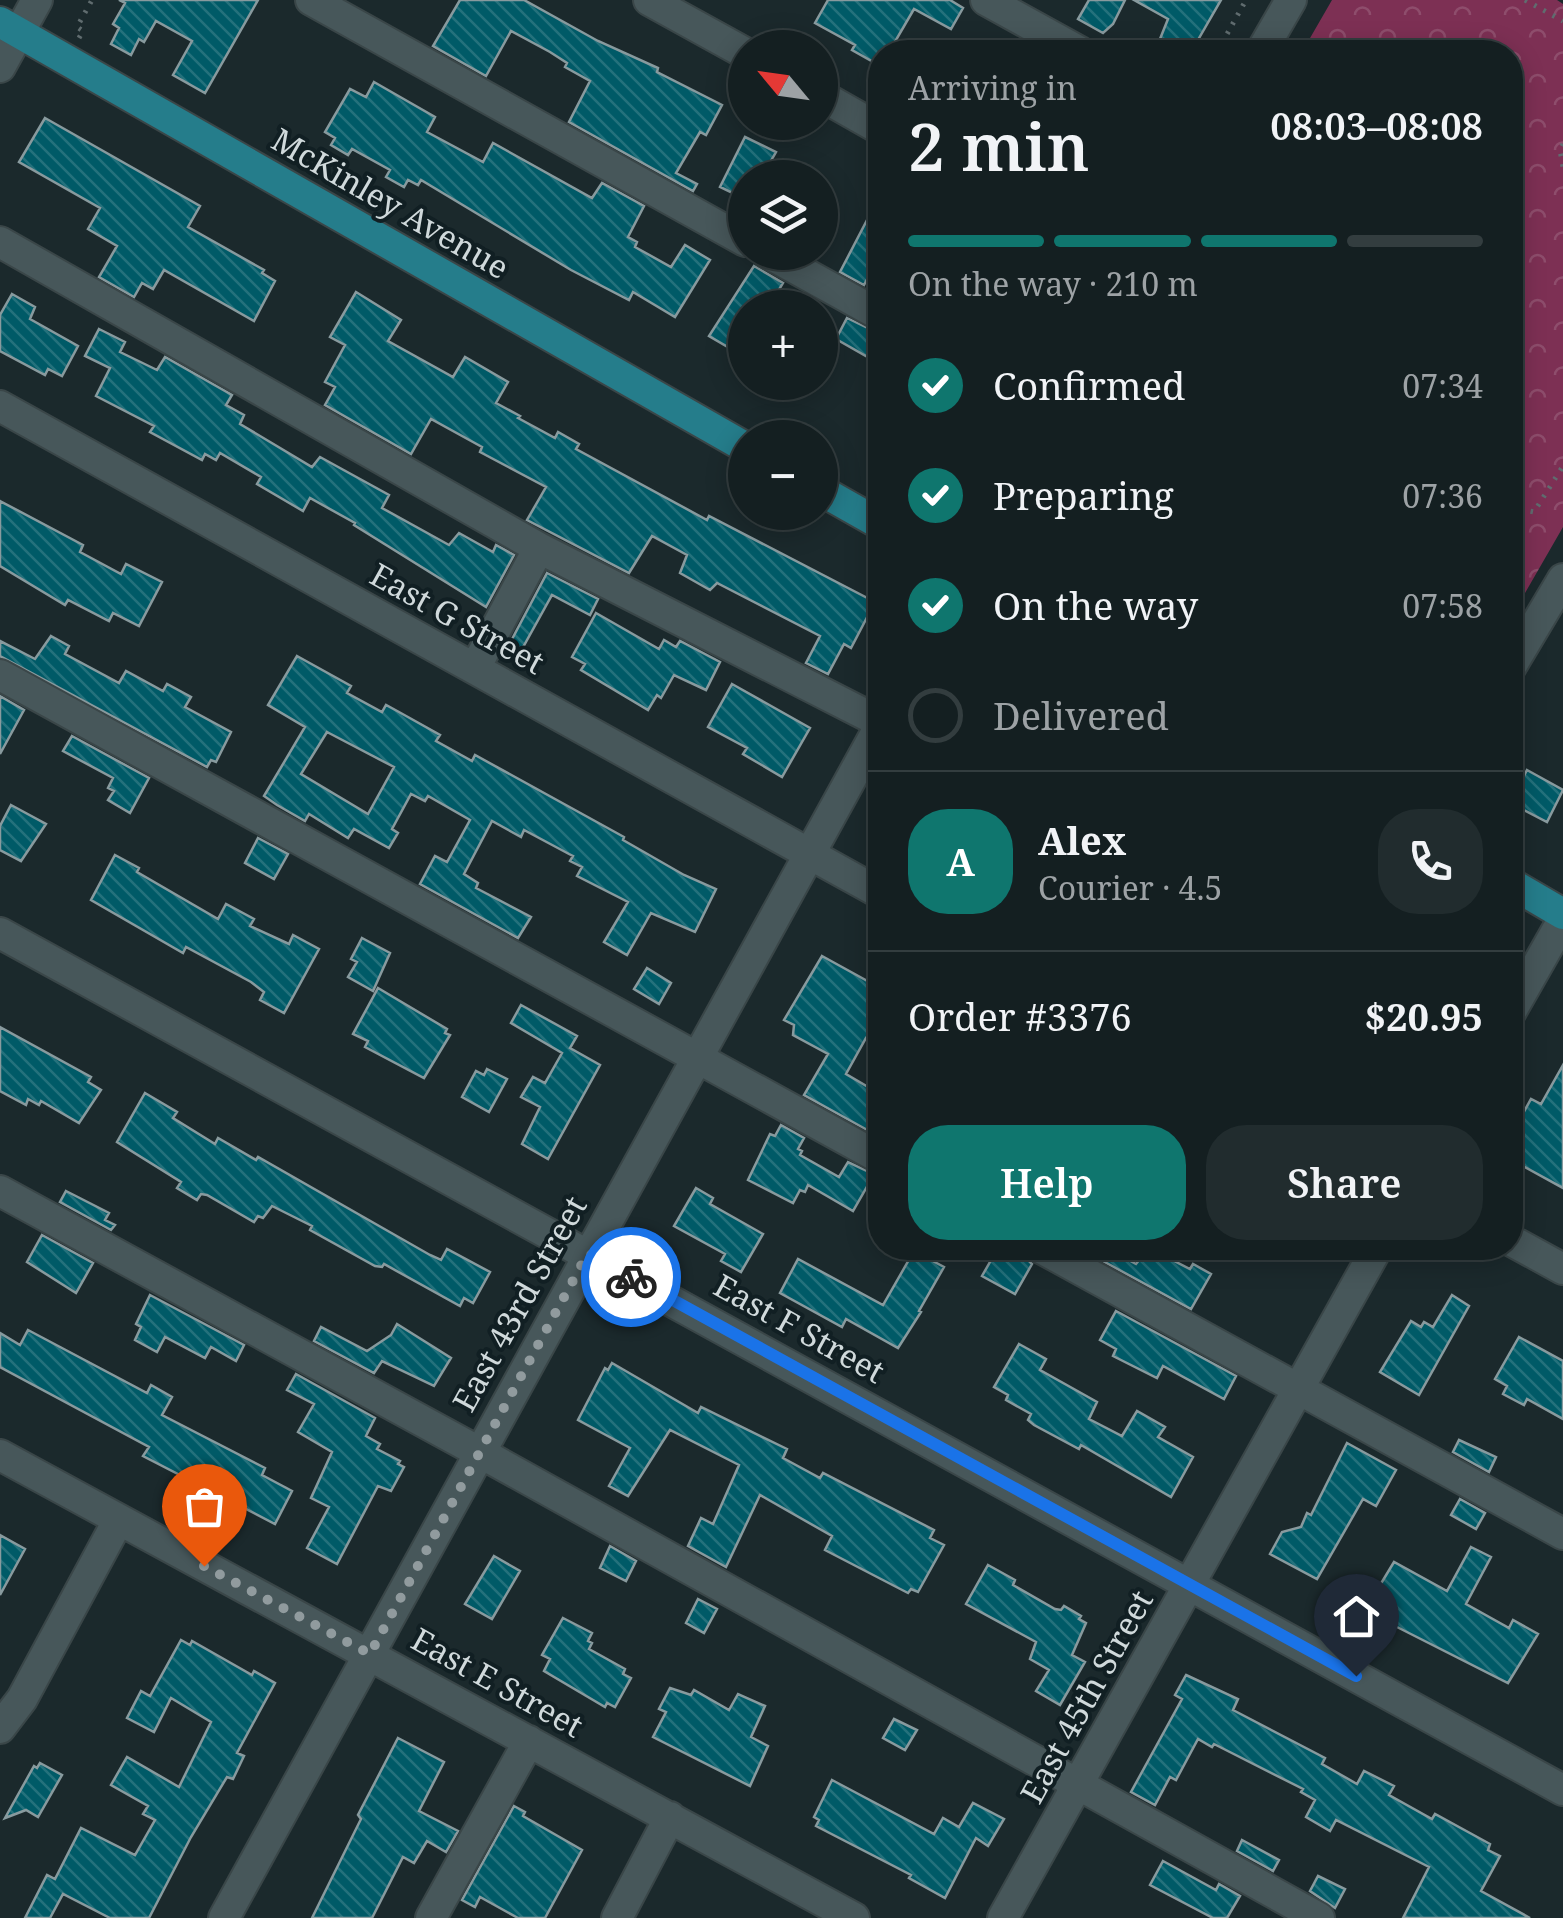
<!DOCTYPE html>
<html lang="en">
<head>
<meta charset="utf-8">
<style>
  body { margin:0; font-family:"Noto Serif",serif; background:#212c2e; color:#f1f3f6; height:100vh; display:flex; flex-direction:column; font-size:38px; white-space:nowrap }
  * { box-sizing:border-box; margin:0 }
  p { font-size:32px; color:#9da2a5 }
  .icon { flex:none; width:55px; height:55px; fill:none; stroke:currentColor; stroke-width:2; stroke-linecap:round; stroke-linejoin:round }
  .map { position:relative; flex:1; overflow:hidden }
  .panel { position:absolute; left:868px; top:40px; width:655px; height:1220px; display:flex; flex-direction:column; background:#141f21; border-radius:40px; box-shadow:0 5px 25px #0003,0 0 0 2px #333d3f }
  .panel>* { flex:none }
  .needle { width:65px; rotate:299deg }
  .fabs { position:absolute; left:728px; top:30px; display:grid; gap:20px }
  .fabs a { display:grid; place-items:center; width:110px; height:110px; border-radius:50%; background:#141f21; box-shadow:0 5px 25px #0003,0 0 0 2px #333d3f; font-size:50px }
  .pin { position:absolute; display:grid; place-items:center; width:85px; height:85px; color:#fff; margin:-102px -42px; border-radius:50% 50% 50% 0; rotate:-45deg; box-shadow:0 0 10px #0007 }
  .pin .icon { rotate:45deg }
  .courier { position:absolute; display:grid; place-items:center; width:100px; height:100px; margin:-50px; border:8px solid #1a73e8; border-radius:50%; background:#fff; color:#222; box-shadow:0 2px 12px #0007 }
  .headline em { font-style:normal; font-weight:600 }
  .headline div { display:flex; flex-direction:column-reverse }
  .headline { display:flex; align-items:center; justify-content:space-between; height:170px; padding:0 40px }
  h1 { font-size:65px; font-weight:600; line-height:75px }
  .bar { display:grid; grid-template-columns:repeat(4,1fr); gap:15px 10px; align-content:center; height:120px; padding:0 40px }
  .bar i { height:12px; border-radius:8px; background:#333d3f }
  .bar .on { background:#0f766e }
  .bar p { grid-column:span 4 }
  .line { display:flex; align-items:center; gap:25px; padding:0 40px; border-top:2px solid #333d3f }
  .line div { flex:1 }
  .round { display:grid; place-items:center; flex:none; width:105px; height:105px; border-radius:40px; background:#212c2e }
  ol { padding:0 40px; list-style:none }
  li { display:flex; align-items:center; gap:30px; height:110px }
  li p { margin-inline-start:auto }
  li .icon { padding:10px; border-radius:50%; background:#0f766e; color:#fff; stroke-width:4 }
  li:last-child { color:#9da2a5 }
  li i { width:55px; height:55px; border:5px solid #333d3f; border-radius:50% }
  .button { display:flex; gap:20px; margin-top:auto; padding:20px 40px }
  .button a { flex:1; height:115px; border-radius:40px; background:#0f766e; color:#fff; font-size:40px; font-weight:600; line-height:115px; text-align:center }
  .button a+a { background:#212c2e; color:#f1f3f6 }
  .map>svg:first-child { display:block }
</style>
</head>
<body>
<div class="map">
<svg width="1563" height="1918" viewBox="0 0 1563 1918">
  <defs>
    <pattern id="park-crowns" width="20" height="18" patternUnits="userSpaceOnUse" patternTransform="scale(2.5)"><rect width="20" height="18" fill="#7d3054"/><path d="M2 6a3 3 0 1 1 6 0M12 15a3 3 0 1 1 6 0" fill="none" stroke="#8e4d6c"/></pattern>
    <pattern id="building-back-hatch" width="6" height="6" patternUnits="userSpaceOnUse" patternTransform="scale(2.5)"><rect width="6" height="6" fill="#005a67"/><path d="M-1 5l2 2M0 0l6 6M5-1l2 2" fill="none" stroke="#24717c"/></pattern>
  </defs>
  <rect width="100%" height="100%" fill="#1b292c"/>
  <path fill="url(#park-crowns)" d="M 1332,0 L 1557,0 L 1563,4 L 1563,527 L 1510,619 L 1510,52 L 1302,52 Z"/>
  <path fill="url(#building-back-hatch)" stroke="#889a9e" stroke-width="2.5" fill-rule="evenodd" d="M 119,0 L 258,0 L 205,93 L 173,75 L 192,41 L 156,21 L 144,42 L 139,39 L 131,55 L 111,44 L 119,28 L 113,24 L 125,3 Z
    M 460,0 L 524,0 L 598,41 L 658,68 L 657,72 L 722,105 L 706,135 L 700,132 L 676,173 L 697,184 L 693,191 L 569,122 L 590,81 L 565,67 L 567,63 L 550,52 L 511,31 L 486,76 L 433,46 Z
    M 828,0 L 950,0 L 963,8 L 951,29 L 914,9 L 889,52 L 880,52 L 877,64 L 852,50 L 855,45 L 815,23 Z
    M 1089,0 L 1125,0 L 1113,24 L 1103,33 L 1078,19 Z
    M 1134,0 L 1221,0 L 1191,52 L 1165,52 L 1170,45 L 1160,39 L 1168,19 Z
    M 374,82 L 435,117 L 427,132 L 483,162 L 493,143 L 592,198 L 602,183 L 644,206 L 628,237 L 637,242 L 635,247 L 671,267 L 685,245 L 710,260 L 675,317 L 633,292 L 629,300 L 571,270 L 421,180 L 418,185 L 408,180 L 404,187 L 386,177 L 390,170 L 352,149 L 348,155 L 331,145 L 335,138 L 325,132 L 350,89 L 366,97 Z
    M 45,118 L 200,206 L 188,227 L 264,270 L 262,273 L 275,281 L 254,321 L 164,270 L 153,289 L 142,283 L 134,297 L 99,277 L 117,246 L 88,229 L 100,208 L 19,162 Z
    M 745,137 L 776,152 L 761,178 L 745,178 L 745,199 L 720,187 Z
    M 880,195 L 880,255 L 864,285 L 840,272 Z
    M 754,266 L 783,283 L 768,308 L 745,308 L 745,357 L 709,336 Z
    M 356,292 L 401,320 L 388,341 L 453,377 L 465,357 L 508,382 L 496,403 L 520,416 L 518,418 L 555,438 L 558,432 L 579,444 L 576,449 L 707,520 L 709,516 L 875,602 L 851,648 L 844,644 L 828,674 L 806,663 L 820,636 L 717,583 L 710,590 L 680,573 L 687,555 L 652,536 L 629,573 L 527,520 L 546,487 L 480,452 L 482,447 L 431,419 L 411,454 L 325,405 L 335,387 L 325,382 L 345,345 L 330,337 Z
    M 12,294 L 35,307 L 30,319 L 78,346 L 62,376 L 48,369 L 45,375 L 0,351 L 0,315 Z
    M 847,318 L 880,334 L 880,364 L 836,339 Z
    M 99,329 L 125,342 L 120,352 L 157,370 L 165,357 L 232,395 L 226,405 L 244,415 L 240,424 L 312,467 L 320,457 L 389,495 L 382,508 L 449,545 L 459,533 L 493,552 L 496,545 L 514,555 L 486,607 L 354,525 L 355,523 L 310,498 L 303,511 L 257,484 L 261,477 L 220,453 L 216,460 L 205,454 L 202,460 L 150,432 L 154,426 L 96,396 L 110,368 L 85,356 Z
    M 0,501 L 83,545 L 80,552 L 121,574 L 126,564 L 162,582 L 139,626 L 113,613 L 109,621 L 68,600 L 65,605 L 0,566 Z
    M 547,573 L 598,599 L 590,615 L 552,595 L 522,649 L 510,643 Z
    M 596,613 L 659,649 L 664,640 L 676,647 L 680,641 L 720,662 L 706,690 L 674,675 L 661,698 L 657,695 L 648,710 L 581,670 L 585,664 L 572,657 Z
    M 51,636 L 69,646 L 65,654 L 119,683 L 126,671 L 163,691 L 167,684 L 191,697 L 185,707 L 231,732 L 216,762 L 211,760 L 207,767 L 0,656 L 0,641 L 35,659 Z
    M 297,656 L 351,686 L 347,693 L 382,712 L 386,705 L 399,712 L 440,735 L 436,741 L 472,761 L 475,755 L 624,837 L 623,840 L 684,875 L 716,889 L 695,932 L 651,913 L 627,955 L 604,942 L 628,902 L 577,876 L 582,867 L 570,861 L 573,856 L 569,854 L 524,830 L 521,837 L 492,821 L 464,874 L 478,883 L 476,888 L 531,917 L 518,938 L 420,884 L 435,856 L 447,862 L 470,820 L 428,796 L 425,801 L 411,794 L 392,829 L 398,833 L 389,848 L 354,829 L 348,838 L 309,814 L 305,821 L 277,805 L 264,796 L 305,727 L 268,705 ZM 327,732 L 394,767 L 368,814 L 301,774 Z
    M 732,684 L 810,728 L 782,777 L 743,754 L 747,748 L 708,727 Z
    M 0,696 L 24,710 L 0,754 Z
    M 72,736 L 149,778 L 130,813 L 108,800 L 114,791 L 108,788 L 113,778 L 63,751 Z
    M 1527,770 L 1563,790 L 1547,822 L 1510,803 Z
    M 11,805 L 46,824 L 21,861 L 0,850 L 0,826 Z
    M 258,838 L 288,854 L 274,879 L 245,863 Z
    M 115,855 L 139,868 L 137,872 L 218,919 L 226,904 L 254,919 L 250,926 L 289,944 L 293,935 L 319,949 L 284,1013 L 260,1000 L 264,992 L 251,982 L 186,947 L 183,953 L 91,900 Z
    M 362,938 L 390,953 L 373,991 L 348,977 L 357,962 L 351,959 Z
    M 822,956 L 880,988 L 880,1045 L 866,1038 L 846,1074 L 880,1094 L 880,1137 L 804,1095 L 828,1054 L 793,1035 L 794,1025 L 784,1020 Z
    M 647,968 L 671,983 L 659,1004 L 634,989 Z
    M 378,988 L 447,1029 L 445,1033 L 450,1035 L 424,1078 L 365,1047 L 368,1041 L 353,1034 Z
    M 521,1005 L 577,1036 L 570,1048 L 600,1065 L 548,1159 L 522,1144 L 540,1107 L 521,1097 L 533,1077 L 545,1083 L 562,1053 L 511,1023 Z
    M 0,1027 L 91,1077 L 88,1082 L 101,1090 L 79,1123 L 41,1101 L 39,1105 L 28,1099 L 26,1105 L 0,1091 Z
    M 1563,1065 L 1563,1188 L 1510,1159 L 1510,1137 L 1531,1099 L 1541,1104 Z
    M 487,1069 L 507,1079 L 489,1112 L 462,1097 L 476,1071 L 484,1075 Z
    M 145,1093 L 177,1112 L 173,1118 L 215,1144 L 218,1138 L 256,1160 L 258,1157 L 430,1255 L 441,1260 L 447,1249 L 490,1272 L 473,1303 L 464,1298 L 460,1306 L 384,1264 L 382,1267 L 375,1266 L 310,1230 L 312,1226 L 272,1206 L 263,1218 L 258,1216 L 254,1222 L 207,1195 L 201,1194 L 197,1200 L 177,1188 L 181,1182 L 117,1142 Z
    M 781,1125 L 804,1138 L 798,1149 L 802,1151 L 800,1155 L 839,1177 L 848,1162 L 880,1177 L 880,1182 L 872,1178 L 853,1211 L 808,1185 L 805,1192 L 800,1190 L 793,1203 L 748,1180 L 770,1134 L 775,1136 Z
    M 696,1188 L 713,1198 L 710,1204 L 763,1234 L 741,1272 L 721,1261 L 725,1254 L 674,1226 Z
    M 66,1191 L 109,1213 L 105,1220 L 115,1225 L 111,1230 L 60,1202 Z
    M 42,1235 L 93,1263 L 76,1293 L 27,1262 Z
    M 998,1248 L 1022,1248 L 1025,1257 L 1032,1264 L 1015,1294 L 982,1276 Z
    M 1079,1248 L 1106,1248 L 1136,1264 L 1149,1248 L 1190,1269 L 1193,1264 L 1211,1274 L 1191,1309 Z
    M 914,1251 L 944,1267 L 919,1311 L 921,1312 L 898,1348 L 846,1319 L 842,1327 L 780,1293 L 798,1259 L 883,1305 Z
    M 150,1295 L 244,1345 L 236,1361 L 211,1347 L 205,1358 L 165,1337 L 157,1352 L 135,1340 L 141,1327 L 136,1324 Z
    M 1452,1295 L 1469,1306 L 1419,1395 L 1380,1372 L 1411,1321 L 1421,1327 L 1424,1322 L 1433,1327 Z
    M 1116,1311 L 1236,1376 L 1224,1399 L 1163,1366 L 1157,1378 L 1113,1356 L 1116,1349 L 1100,1340 Z
    M 397,1324 L 451,1358 L 434,1386 L 382,1361 L 374,1373 L 314,1341 L 321,1327 L 367,1351 L 391,1335 Z
    M 28,1330 L 147,1393 L 151,1385 L 172,1397 L 162,1415 L 265,1468 L 262,1475 L 292,1491 L 275,1524 L 143,1456 L 149,1447 L 0,1367 L 0,1333 L 20,1345 Z
    M 1519,1337 L 1563,1361 L 1563,1419 L 1527,1399 L 1524,1405 L 1503,1394 L 1507,1386 L 1495,1379 Z
    M 1019,1344 L 1046,1359 L 1040,1370 L 1097,1402 L 1089,1419 L 1122,1436 L 1137,1411 L 1165,1427 L 1158,1437 L 1193,1457 L 1171,1497 L 1081,1445 L 1079,1449 L 1034,1425 L 1028,1420 L 1031,1414 L 1006,1400 L 1008,1395 L 994,1387 Z
    M 612,1363 L 698,1413 L 701,1407 L 787,1449 L 783,1458 L 820,1478 L 823,1473 L 934,1530 L 930,1538 L 944,1545 L 918,1592 L 911,1589 L 908,1593 L 825,1550 L 832,1536 L 760,1495 L 726,1567 L 688,1546 L 701,1518 L 713,1524 L 739,1465 L 670,1430 L 628,1496 L 609,1486 L 630,1448 L 578,1420 L 605,1368 L 608,1370 Z
    M 296,1374 L 375,1418 L 366,1436 L 380,1444 L 377,1449 L 400,1461 L 398,1464 L 404,1467 L 391,1491 L 378,1486 L 337,1564 L 307,1548 L 329,1507 L 311,1498 L 332,1452 L 298,1432 L 314,1404 L 287,1390 Z
    M 1459,1440 L 1496,1457 L 1489,1472 L 1453,1452 Z
    M 1347,1443 L 1396,1470 L 1376,1506 L 1363,1499 L 1317,1579 L 1270,1554 L 1282,1532 L 1301,1527 L 1307,1513 L 1311,1515 Z
    M 1460,1499 L 1485,1513 L 1476,1529 L 1451,1515 Z
    M 0,1535 L 25,1549 L 0,1595 Z
    M 610,1546 L 636,1561 L 626,1581 L 600,1568 Z
    M 1471,1547 L 1491,1557 L 1466,1604 L 1509,1628 L 1513,1620 L 1538,1634 L 1508,1683 L 1395,1626 L 1393,1629 L 1368,1615 L 1370,1612 L 1365,1610 L 1394,1562 L 1447,1591 Z
    M 494,1556 L 520,1571 L 492,1619 L 465,1604 Z
    M 988,1565 L 1015,1580 L 1013,1585 L 1055,1609 L 1061,1610 L 1064,1606 L 1081,1616 L 1079,1619 L 1086,1623 L 1072,1655 L 1085,1662 L 1060,1705 L 1036,1691 L 1049,1670 L 1030,1659 L 1036,1642 L 966,1604 Z
    M 698,1599 L 717,1609 L 704,1633 L 686,1623 Z
    M 563,1618 L 592,1633 L 588,1641 L 592,1643 L 589,1649 L 625,1669 L 623,1674 L 631,1678 L 615,1707 L 607,1703 L 605,1707 L 544,1671 L 550,1659 L 542,1655 Z
    M 181,1640 L 190,1645 L 192,1641 L 252,1675 L 254,1671 L 275,1683 L 237,1753 L 244,1756 L 233,1779 L 227,1777 L 191,1837 L 149,1918 L 110,1918 L 63,1894 L 50,1918 L 25,1918 L 47,1875 L 55,1879 L 81,1828 L 135,1855 L 155,1820 L 143,1814 L 148,1806 L 111,1785 L 127,1757 L 179,1787 L 211,1722 L 171,1698 L 154,1732 L 127,1718 L 141,1691 L 150,1696 Z
    M 1186,1675 L 1238,1699 L 1233,1710 L 1325,1758 L 1322,1764 L 1357,1784 L 1364,1771 L 1394,1786 L 1389,1795 L 1432,1819 L 1435,1814 L 1490,1844 L 1488,1850 L 1500,1856 L 1481,1891 L 1530,1918 L 1403,1918 L 1429,1867 L 1336,1820 L 1330,1831 L 1306,1817 L 1315,1800 L 1301,1792 L 1303,1789 L 1214,1744 L 1212,1747 L 1198,1739 L 1176,1780 L 1170,1777 L 1155,1805 L 1131,1792 L 1182,1699 L 1175,1695 Z
    M 670,1688 L 691,1695 L 694,1690 L 729,1710 L 738,1694 L 765,1706 L 751,1737 L 768,1746 L 750,1786 L 653,1737 L 666,1712 L 659,1709 Z
    M 894,1719 L 917,1730 L 905,1750 L 883,1738 Z
    M 398,1738 L 444,1762 L 419,1811 L 458,1831 L 446,1852 L 427,1841 L 414,1863 L 403,1857 L 372,1918 L 312,1918 L 361,1819 L 358,1815 Z
    M 40,1763 L 62,1775 L 38,1817 L 26,1810 L 5,1818 L 34,1766 L 37,1768 Z
    M 832,1780 L 934,1834 L 943,1818 L 959,1827 L 973,1803 L 1004,1819 L 988,1846 L 976,1838 L 945,1898 L 909,1878 L 911,1875 L 816,1826 L 819,1820 L 814,1817 Z
    M 514,1806 L 525,1812 L 523,1816 L 582,1850 L 545,1918 L 518,1918 L 480,1897 L 475,1907 L 462,1900 Z
    M 1242,1840 L 1279,1860 L 1273,1871 L 1237,1851 Z
    M 1163,1861 L 1216,1890 L 1219,1884 L 1240,1896 L 1227,1918 L 1213,1918 L 1150,1885 Z
    M 1318,1876 L 1345,1889 L 1335,1908 L 1310,1891 Z"/>
  <g fill="none" stroke-linecap="round" stroke-linejoin="round">
    <g stroke="#3a4648" stroke-width="34">
      <path id="minor" d="M 311,0 L 745,241
        M 649,0 L 745,53
        M 986,0 L 1080,52
        M 1261,52 L 1291,0
        M 0,67 L 37,0
        M 820,95 L 880,129
        M 0,242 L 539,548 L 880,722
        M 766,252 L 880,315
        M 0,406 L 880,893
        M 475,668 L 539,548
        M 1510,668 L 1563,579
        M 0,675 L 880,1158
        M 0,933 L 1563,1790
        M 1510,1013 L 1563,920
        M 0,1191 L 479,1452 L 1319,1918
        M 1510,1240 L 1563,1269
        M 1041,1248 L 1563,1534
        M 0,1455 L 854,1918
        M 0,1728 L 22,1699 L 118,1521
        M 224,1918 L 880,726
        M 431,1918 L 529,1741
        M 617,1918 L 670,1817
        M 1003,1918 L 1377,1248"/>
    </g>
    <g stroke="#3a4648" stroke-width="34">
      <path id="major" d="M 0,22 L 745,447
        M 820,490 L 880,524
        M 1510,883 L 1563,914"/>
    </g>
    <path stroke="#606c6f" stroke-width="5" stroke-dasharray="2.5 8" stroke-linecap="butt" d="M 1525,0 L 1563,21
      M 79,38 L 83,31 L 77,27 L 92,0
      M 1217,52 L 1246,0
      M 1563,144 L 1560,150 L 1563,167
      M 1510,507 L 1534,512 L 1563,466
      M 1510,532 L 1510,546"/>
    <use href="#minor" stroke="#47575a" stroke-width="30"/>
    <use href="#major" stroke="#257d8b" stroke-width="30"/>
  </g>
  <g fill="none" stroke-linecap="round" stroke-linejoin="round">
    <path stroke="#919b9e" stroke-width="10" stroke-dasharray="0 18" d="M 204,1566 L 370,1654 L 588,1253 L 631,1277"/>
    <path stroke="#1a73e8" stroke-width="12" d="M 631,1277 L 1356,1676"/>
  </g>
  <g text-anchor="middle" stroke-width="8" stroke-linejoin="round" paint-order="stroke">
    <g font-size="32" fill="#d0d9db" stroke="#111f23">
      <text transform="translate(390 204) rotate(30)" y="11">McKinley Avenue</text>
      <text transform="translate(457 619) rotate(29)" y="11">East G Street</text>
      <text transform="translate(520 1304) rotate(-61)" y="11">East 43rd Street</text>
      <text transform="translate(799 1329) rotate(29)" y="11">East F Street</text>
      <text transform="translate(497 1683) rotate(29)" y="11">East E Street</text>
      <text transform="translate(1087 1697) rotate(-61)" y="11">East 45th Street</text>
    </g>
  </g>
</svg>
<div class="fabs">
<a><svg class="needle" viewBox="-14 -14 28 28"><path d="M0-13l5 13h-10z" fill="#e53935"/><path d="M0 13l5-13h-10z" fill="#9da2a5"/></svg></a>
<a><svg class="icon" aria-label="layers" viewBox="0 0 24 24"><path d="M12 4l9 5-9 5-9-5zM3 14l9 5 9-5"/></svg></a>
<a>+</a>
<a>−</a>
</div>
<div class="pin" style="left:204px;top:1566px;background:#ea580c"><svg class="icon" aria-label="bag" viewBox="0 0 24 24"><path d="M5 8h14l-1 12H6zM9 8a3 3 0 0 1 6 0"/></svg></div>
<div class="pin" style="left:1356px;top:1676px;background:#1f2937"><svg class="icon" aria-label="home" viewBox="0 0 24 24"><path d="M3 11l9-7 9 7M6 9v11h12V9"/></svg></div>
<div class="courier" style="left:631px;top:1277px"><svg class="icon" aria-label="bike" viewBox="0 0 24 24"><circle cx="6" cy="16" r="4"/><circle cx="18" cy="16" r="4"/><path d="M6 16l4-8h5l3 8M10 8l3 8H6M13 5h3"/></svg></div>
<section class="panel">
<div class="headline"><div><h1>2 min</h1><p>Arriving in</p></div><em>08:03–08:08</em></div>
<div class="bar"><i class="on"></i><i class="on"></i><i class="on"></i><i></i><p>On the way · 210 m</p></div>
<ol>
<li><svg class="icon" aria-label="check" viewBox="0 0 24 24"><path d="M5 12l5 5 9-10"/></svg>Confirmed<p>07:34</p></li>
<li><svg class="icon" aria-label="check" viewBox="0 0 24 24"><path d="M5 12l5 5 9-10"/></svg>Preparing<p>07:36</p></li>
<li><svg class="icon" aria-label="check" viewBox="0 0 24 24"><path d="M5 12l5 5 9-10"/></svg>On the way<p>07:58</p></li>
<li><i></i>Delivered</li>
</ol>
<div class="line" style="height:180px"><b class="round" style="background:#0f766e;color:#fff">A</b><div><b>Alex</b><p>Courier · 4.5</p></div><a class="round"><svg class="icon" aria-label="phone" viewBox="0 0 24 24"><path d="M5 4h4l2 5-3 2q2 4 5 5l2-3 5 2v4C11 20 4 13 5 4z"/></svg></a></div>
<div class="line" style="height:130px"><div>Order #3376</div><b>$20.95</b></div>
<div class="button"><a>Help</a><a>Share</a></div>
</section>
</div>
</body>
</html>
